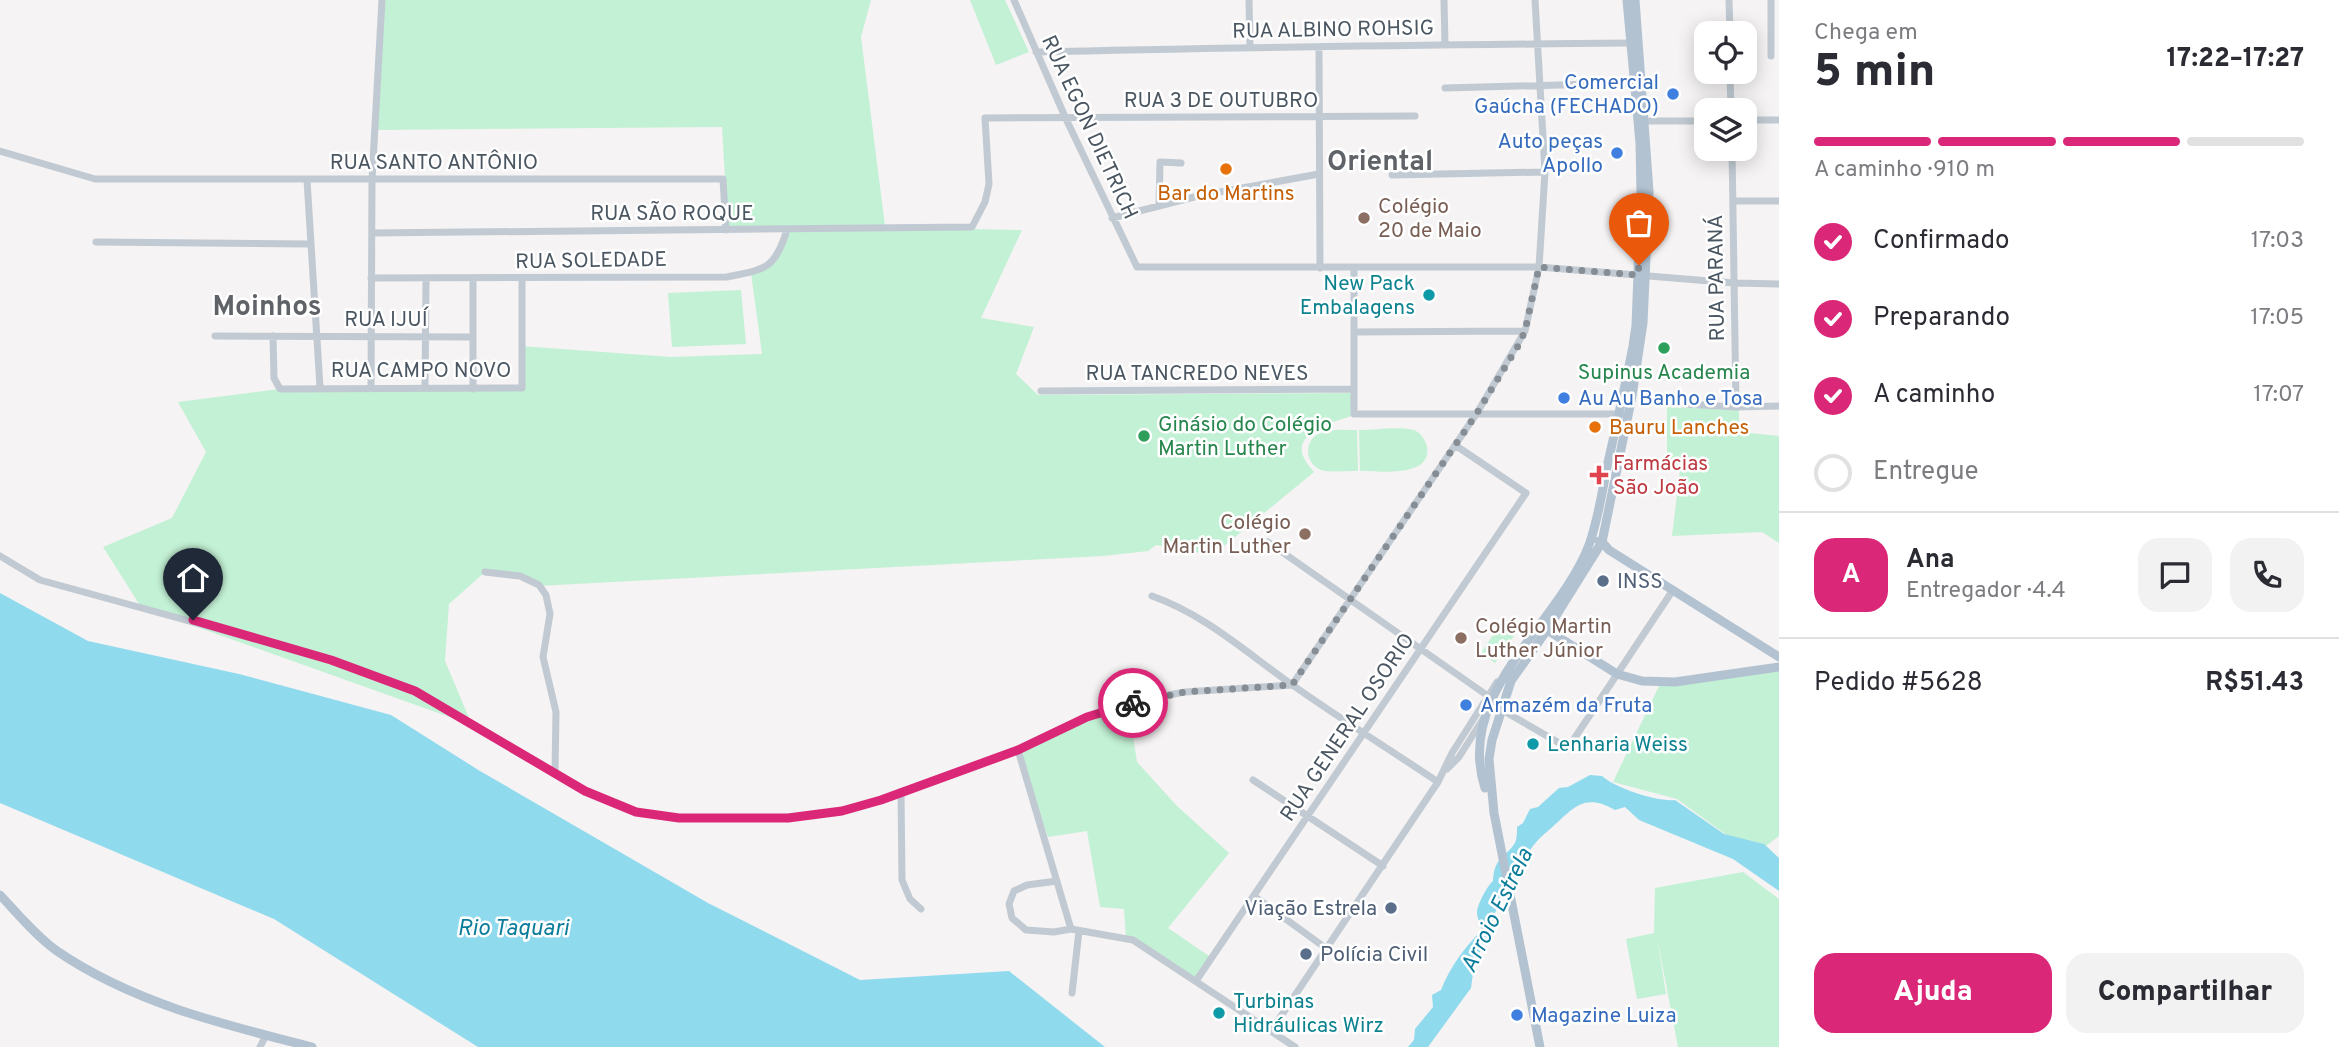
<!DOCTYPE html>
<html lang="pt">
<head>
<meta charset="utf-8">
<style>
  body { margin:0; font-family:Overpass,sans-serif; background:#f2f2f3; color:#2b2b33; height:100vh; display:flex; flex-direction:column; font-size:26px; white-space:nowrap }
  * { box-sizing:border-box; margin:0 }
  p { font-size:23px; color:#7c7c81 }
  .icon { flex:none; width:38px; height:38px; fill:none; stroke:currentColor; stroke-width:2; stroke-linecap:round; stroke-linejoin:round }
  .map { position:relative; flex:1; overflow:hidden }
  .side { display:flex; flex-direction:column; background:#fff; width:560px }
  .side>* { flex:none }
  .tools { position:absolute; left:1694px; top:21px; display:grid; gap:14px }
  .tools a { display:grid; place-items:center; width:63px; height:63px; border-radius:14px; background:#fff; box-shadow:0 4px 18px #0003; font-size:35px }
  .pin { position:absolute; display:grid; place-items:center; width:60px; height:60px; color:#fff; margin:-72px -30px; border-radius:50% 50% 50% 0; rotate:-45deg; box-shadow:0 0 7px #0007 }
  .pin .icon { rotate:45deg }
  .courier { position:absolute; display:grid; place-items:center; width:70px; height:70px; margin:-35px; border:5px solid #db2777; border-radius:50%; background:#fff; color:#222; box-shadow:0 2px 9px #0007 }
  .overview em { font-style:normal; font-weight:800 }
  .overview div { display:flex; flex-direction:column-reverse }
  .overview { display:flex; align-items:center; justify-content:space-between; height:119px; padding:0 35px }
  h1 { font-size:46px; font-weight:800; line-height:52px }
  .bar { display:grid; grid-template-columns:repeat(4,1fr); gap:10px 7px; align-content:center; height:84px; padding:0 35px }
  .bar i { height:9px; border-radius:5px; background:#e1e1e2 }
  .bar .active { background:#db2777 }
  .bar p { grid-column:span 4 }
  .line { display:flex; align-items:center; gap:18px; padding:0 35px; border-top:2px solid #e1e1e2 }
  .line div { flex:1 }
  .round { display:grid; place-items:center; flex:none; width:74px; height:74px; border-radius:21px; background:#f2f2f3 }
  ol { padding:0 35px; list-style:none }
  li { display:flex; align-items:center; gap:21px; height:77px }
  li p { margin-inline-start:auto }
  li .icon { padding:7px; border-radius:50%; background:#db2777; color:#fff; stroke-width:4 }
  li:last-child { color:#7c7c81 }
  li i { width:38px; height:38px; border:4px solid #e1e1e2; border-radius:50% }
  .primary-button { display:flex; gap:14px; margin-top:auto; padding:14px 35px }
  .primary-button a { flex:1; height:80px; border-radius:21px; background:#db2777; color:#fff; font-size:28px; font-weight:800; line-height:80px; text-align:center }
  .primary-button a+a { background:#f2f2f3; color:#2b2b33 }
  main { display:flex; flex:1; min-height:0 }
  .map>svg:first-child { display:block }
</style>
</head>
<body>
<main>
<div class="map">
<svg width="1779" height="1047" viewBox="0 0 1779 1047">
  <rect width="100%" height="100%" fill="#f5f3f3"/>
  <path fill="#c3f1d5" d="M 382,0 L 871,0 L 861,37 L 885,226 L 728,228 L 722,127 L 375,130 Z
    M 970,0 L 1005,0 L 1029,52 L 996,65 Z
    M 971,229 L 1022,230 L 981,318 L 1034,327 L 1016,374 L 1038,395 L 1353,393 L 1354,415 C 1337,421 1291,432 1304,458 C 1306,463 1311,468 1314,472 L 1213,555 L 1156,545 L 1148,551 L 1103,556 L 538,586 L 519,577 L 484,573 L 449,604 L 445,661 L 472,725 L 141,607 L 103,547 L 172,518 L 206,452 L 178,402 L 280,389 L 521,389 L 521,346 L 671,357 L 762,354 L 751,273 L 778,255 L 786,231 Z
    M 741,290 L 746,344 L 672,347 L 668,293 Z
    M 1667,407 L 1739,410 L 1739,432 L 1779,436 L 1779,543 L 1762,532 L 1672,536 L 1680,470 L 1667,463 Z
    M 1357,430 L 1358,471 C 1348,471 1335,472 1325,471 C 1306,468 1302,443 1318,434 C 1329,428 1345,430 1357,430 Z
    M 1359,430 C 1374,430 1400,426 1414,430 C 1421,433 1425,439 1427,447 C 1432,478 1379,471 1360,471 Z
    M 1499,626 L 1514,636 L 1495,663 L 1481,653 Z
    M 1779,669 L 1779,836 L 1754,855 L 1677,799 L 1613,782 L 1660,684 Z
    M 1128,704 L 1137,762 L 1177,806 L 1229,853 L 1168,928 L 1212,958 L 1196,981 L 1126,939 L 1124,909 L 1100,907 L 1087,831 L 1048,837 L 1018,750 L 1087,717 Z
    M 1743,872 L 1779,899 L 1779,1047 L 1678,1047 L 1657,937 L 1666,994 L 1637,999 L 1626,939 L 1654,933 L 1655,888 Z"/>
  <path fill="#90daee" d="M 0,593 L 88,641 L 239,674 L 391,715 L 480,771 L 708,903 L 860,980 L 1009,971 L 1105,1047 L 478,1047 L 274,919 L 0,803 Z
    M 1590,775 L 1602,776 C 1615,788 1657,802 1675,800 L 1724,834 L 1764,844 L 1779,858 L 1779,891 L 1733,859 L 1639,820 L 1625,807 L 1615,810 C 1583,791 1572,810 1549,830 C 1540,837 1533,845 1527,855 C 1518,872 1517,883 1501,895 L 1488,935 L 1474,965 L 1471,988 L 1428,1047 L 1408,1047 L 1414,1040 L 1415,1029 L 1433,1007 L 1432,995 L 1441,990 C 1450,967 1464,948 1482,930 C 1481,926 1477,918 1477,913 C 1477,905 1487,886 1493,881 C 1494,854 1511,855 1516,840 C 1517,836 1517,831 1517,827 L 1523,823 L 1530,809 L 1538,807 L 1559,788 L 1568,787 Z"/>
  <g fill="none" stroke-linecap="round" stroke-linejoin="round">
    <path stroke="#c1cad2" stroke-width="7" d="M 1014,0 L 1066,119 L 1137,267 L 1539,267 L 1734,283 L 1779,284
      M 1249,0 L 1250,47
      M 1444,0 L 1445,45
      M 1729,0 L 1730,33
      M 1319,48 L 1320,268
      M 1036,52 C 1234,47 1432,45 1631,43
      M 1771,56 L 1771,0
      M 1730,72 L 1731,110
      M 1445,88 L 1634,83
      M 1745,120 L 1779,120
      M 1646,121 L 1706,121
      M 1732,149 L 1736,407
      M 0,151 L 95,179 L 723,179 L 726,230
      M 1392,175 L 1545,172
      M 307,180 L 320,387
      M 1733,201 L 1779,201
      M 1159,206 L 1160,162 L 1181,163
      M 1112,218 L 1198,196 L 1319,174
      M 372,233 L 972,227 L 985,202 L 989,184 L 985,118 L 1415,116
      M 96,242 L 310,244
      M 1354,268 L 1354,414 L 1621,414
      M 371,278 L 727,277 C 766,269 774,270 787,230
      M 473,279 L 473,389
      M 1354,332 L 1525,331
      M 215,336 L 473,337
      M 273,336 L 274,378 L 280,389 L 522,388 L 522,278
      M 371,387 L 372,180 L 382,0
      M 425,388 L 426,280
      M 1041,391 L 1354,389
      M 1683,404 L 1736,407 L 1779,406
      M 1268,542 L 1488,696
      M 0,556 L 40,580 L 331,660 L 415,691 L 585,791 L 636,812 L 679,818 L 788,818 L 842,811 L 881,800 L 1018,750 L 1087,717 L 1141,700 L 1185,692 L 1292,685
      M 485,572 L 520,576 L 539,585 L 546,595 L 550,614 L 543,657 L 556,712 L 555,773
      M 1152,596 C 1204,614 1247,653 1291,684 C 1339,718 1389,749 1438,782
      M 1292,685 L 1477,413 L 1525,331 L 1539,267 L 1545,172 L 1535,0
      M 1502,710 L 1568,748 L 1673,590
      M 1018,750 L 1071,929
      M 1447,769 L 1459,757 L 1483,719
      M 1253,780 L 1383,866
      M 901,792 L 902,880 L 910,899 L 921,909
      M 1057,881 L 1027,885 L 1014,891 L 1009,904 L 1012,918 L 1026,930 L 1054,932 L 1071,929 L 1133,940 L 1295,1047
      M 1254,896 L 1327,949
      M 1196,981 L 1526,493 L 1455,445
      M 1072,993 L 1079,931
      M 1271,1031 L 1438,782 L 1452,753 L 1497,682
      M 260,1047 L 266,1035"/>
    <path stroke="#b3c2d1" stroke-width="9" d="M 1599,541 L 1602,542 L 1609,550 L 1779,657
      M 1544,628 L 1617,674 L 1642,681 L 1675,682 L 1779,667
      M 1485,788 C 1454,693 1559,624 1589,545 C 1598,520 1602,493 1607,467 C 1616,427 1625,387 1633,346 L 1636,326 L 1641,193 L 1640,143 L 1627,0
      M 0,895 C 18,914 36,936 57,951 C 133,1003 225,1025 312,1047
      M 1540,1047 L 1494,813 L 1489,759 L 1492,740 L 1511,681 L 1547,630 L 1602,542 L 1632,396 L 1643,323 L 1649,191 L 1635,0"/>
  </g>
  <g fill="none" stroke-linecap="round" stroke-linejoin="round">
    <path stroke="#868d94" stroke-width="7" stroke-dasharray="0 12.6" d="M 1133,703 L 1185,692 L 1292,685 L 1477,413 L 1518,346 L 1525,331 L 1539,267 L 1638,275 L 1639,265"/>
    <path stroke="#db2777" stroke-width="9" d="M 193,620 L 331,660 L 415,691 L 585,791 L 636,812 L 679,818 L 788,818 L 842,811 L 881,800 L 1018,750 L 1087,717 L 1133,703"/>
  </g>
  <g fill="#3f7fe0" stroke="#fff" stroke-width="2.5">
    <circle cx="1673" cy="94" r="7"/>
    <circle cx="1617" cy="153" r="7"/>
    <circle cx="1564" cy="398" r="7"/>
    <circle cx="1466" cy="705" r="7"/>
    <circle cx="1517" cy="1015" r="7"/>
  </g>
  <g fill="#e8710a" stroke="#fff" stroke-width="2.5">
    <circle cx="1226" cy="169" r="7"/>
    <circle cx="1595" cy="427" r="7"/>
  </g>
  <g fill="#8d6e63" stroke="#fff" stroke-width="2.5">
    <circle cx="1364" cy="218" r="7"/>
    <circle cx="1305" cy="534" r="7"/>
    <circle cx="1461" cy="638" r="7"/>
  </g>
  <g fill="#0f9aa8" stroke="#fff" stroke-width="2.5">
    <circle cx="1429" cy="295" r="7"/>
    <circle cx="1533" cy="744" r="7"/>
    <circle cx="1219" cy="1013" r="7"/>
  </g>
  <g fill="#2e9e5b" stroke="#fff" stroke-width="2.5">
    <circle cx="1664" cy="348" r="7"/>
    <circle cx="1144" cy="436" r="7"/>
  </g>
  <path fill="#e0444e" stroke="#fff" stroke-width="2.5" d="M1595.5 464.5h7v7h7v7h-7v7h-7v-7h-7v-7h7z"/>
  <g fill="#5c6f8a" stroke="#fff" stroke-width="2.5">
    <circle cx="1603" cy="581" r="7"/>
    <circle cx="1391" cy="908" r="7"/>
    <circle cx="1306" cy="954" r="7"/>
  </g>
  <g text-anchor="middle" stroke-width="5" stroke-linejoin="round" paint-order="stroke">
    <g font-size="21" fill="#4a5661" stroke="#fff">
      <text transform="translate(1333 29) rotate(-1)" y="7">RUA ALBINO ROHSIG</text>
      <text x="1221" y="107">RUA 3 DE OUTUBRO</text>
      <text transform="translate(1090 127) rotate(65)" y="7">RUA EGON DIETRICH</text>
      <text x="434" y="169">RUA SANTO ANTÔNIO</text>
      <text x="672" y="220">RUA SÃO ROQUE</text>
      <text transform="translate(591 260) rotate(-1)" y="7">RUA SOLEDADE</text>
      <text transform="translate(1716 278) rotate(-91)" y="7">RUA PARANÁ</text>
      <text x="386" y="326">RUA IJUÍ</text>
      <text x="421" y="377">RUA CAMPO NOVO</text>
      <text x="1197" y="380">RUA TANCREDO NEVES</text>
      <text transform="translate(1347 727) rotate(-56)" y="7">RUA GENERAL OSORIO</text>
    </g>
    <g font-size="21" fill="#366cbe" stroke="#fff" text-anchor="start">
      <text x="1659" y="89" text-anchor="end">Comercial<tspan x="1659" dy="24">Gaúcha (FECHADO)</tspan></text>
      <text x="1603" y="148" text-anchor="end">Auto peças<tspan x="1603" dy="24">Apollo</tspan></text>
      <text x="1578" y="405">Au Au Banho e Tosa</text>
      <text x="1480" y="712">Armazém da Fruta</text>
      <text x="1531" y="1022">Magazine Luiza</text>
    </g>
    <g font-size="21" fill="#c56008" stroke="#fff">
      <text x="1226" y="200">Bar do Martins</text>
      <text x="1609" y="434" text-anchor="start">Bauru Lanches</text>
    </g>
    <g font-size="21" fill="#785e54" stroke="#fff" text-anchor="start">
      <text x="1378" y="213">Colégio<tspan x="1378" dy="24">20 de Maio</tspan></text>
      <text x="1291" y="529" text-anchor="end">Colégio<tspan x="1291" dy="24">Martin Luther</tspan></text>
      <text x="1475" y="633">Colégio Martin<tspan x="1475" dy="24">Luther Júnior</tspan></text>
    </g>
    <g font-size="21" fill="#0d838f" stroke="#fff" text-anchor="start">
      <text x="1415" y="290" text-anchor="end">New Pack<tspan x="1415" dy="24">Embalagens</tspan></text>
      <text x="1547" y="751">Lenharia Weiss</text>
      <text x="1233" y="1008">Turbinas<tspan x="1233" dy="24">Hidráulicas Wirz</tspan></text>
    </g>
    <g font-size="21" fill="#27864d" stroke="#fff">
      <text x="1664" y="379">Supinus Academia</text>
      <text x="1158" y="431" text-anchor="start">Ginásio do Colégio<tspan x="1158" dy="24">Martin Luther</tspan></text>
    </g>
    <g font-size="21" fill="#be3a42" stroke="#fff" text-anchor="start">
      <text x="1613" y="470">Farmácias<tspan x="1613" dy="24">São João</tspan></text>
    </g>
    <g font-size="21" fill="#4e5e75" stroke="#fff" text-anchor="start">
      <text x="1617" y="588">INSS</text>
      <text x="1377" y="915" text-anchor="end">Viação Estrela</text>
      <text x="1320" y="961">Polícia Civil</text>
    </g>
    <g font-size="23" font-style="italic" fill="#0c7c9b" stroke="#fff">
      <text transform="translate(1496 910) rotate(-64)" y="8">Arroio Estrela</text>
      <text x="513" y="935">Rio Taquari</text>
    </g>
    <g font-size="28" font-weight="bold" fill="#5f6368" stroke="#fff">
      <text x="1380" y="170">Oriental</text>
      <text x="267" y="315">Moinhos</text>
    </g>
  </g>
</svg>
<div class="tools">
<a><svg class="icon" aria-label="locate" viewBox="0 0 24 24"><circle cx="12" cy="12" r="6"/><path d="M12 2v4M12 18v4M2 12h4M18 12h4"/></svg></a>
<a><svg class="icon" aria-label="layers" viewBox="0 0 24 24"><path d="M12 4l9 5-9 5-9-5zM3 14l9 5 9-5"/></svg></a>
</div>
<div class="pin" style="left:1639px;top:265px;background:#ea580c"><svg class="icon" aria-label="bag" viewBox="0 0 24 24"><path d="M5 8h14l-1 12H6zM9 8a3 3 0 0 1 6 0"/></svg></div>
<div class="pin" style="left:193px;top:620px;background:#1f2937"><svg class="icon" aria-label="home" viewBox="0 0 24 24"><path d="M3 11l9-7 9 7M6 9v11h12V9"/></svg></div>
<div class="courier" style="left:1133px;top:703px"><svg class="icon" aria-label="bike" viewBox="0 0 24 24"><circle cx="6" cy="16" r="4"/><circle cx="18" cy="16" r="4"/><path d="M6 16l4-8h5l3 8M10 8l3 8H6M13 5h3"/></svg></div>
</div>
<section class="side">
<div class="overview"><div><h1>5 min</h1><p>Chega em</p></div><em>17:22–17:27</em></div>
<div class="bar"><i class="active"></i><i class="active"></i><i class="active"></i><i></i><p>A caminho · 910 m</p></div>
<ol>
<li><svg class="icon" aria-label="check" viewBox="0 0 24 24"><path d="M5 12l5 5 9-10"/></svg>Confirmado<p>17:03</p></li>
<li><svg class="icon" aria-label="check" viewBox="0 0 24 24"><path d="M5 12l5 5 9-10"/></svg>Preparando<p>17:05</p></li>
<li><svg class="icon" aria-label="check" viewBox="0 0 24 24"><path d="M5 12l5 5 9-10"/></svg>A caminho<p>17:07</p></li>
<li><i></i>Entregue</li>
</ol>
<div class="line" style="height:126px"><b class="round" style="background:#db2777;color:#fff">A</b><div><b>Ana</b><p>Entregador · 4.4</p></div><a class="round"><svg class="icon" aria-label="chat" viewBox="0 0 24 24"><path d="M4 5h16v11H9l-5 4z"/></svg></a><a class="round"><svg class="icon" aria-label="phone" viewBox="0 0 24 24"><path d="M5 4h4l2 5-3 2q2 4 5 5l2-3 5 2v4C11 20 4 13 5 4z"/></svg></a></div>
<div class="line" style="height:91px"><div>Pedido #5628</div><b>R$51.43</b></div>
<div class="primary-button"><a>Ajuda</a><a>Compartilhar</a></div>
</section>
</main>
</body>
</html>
